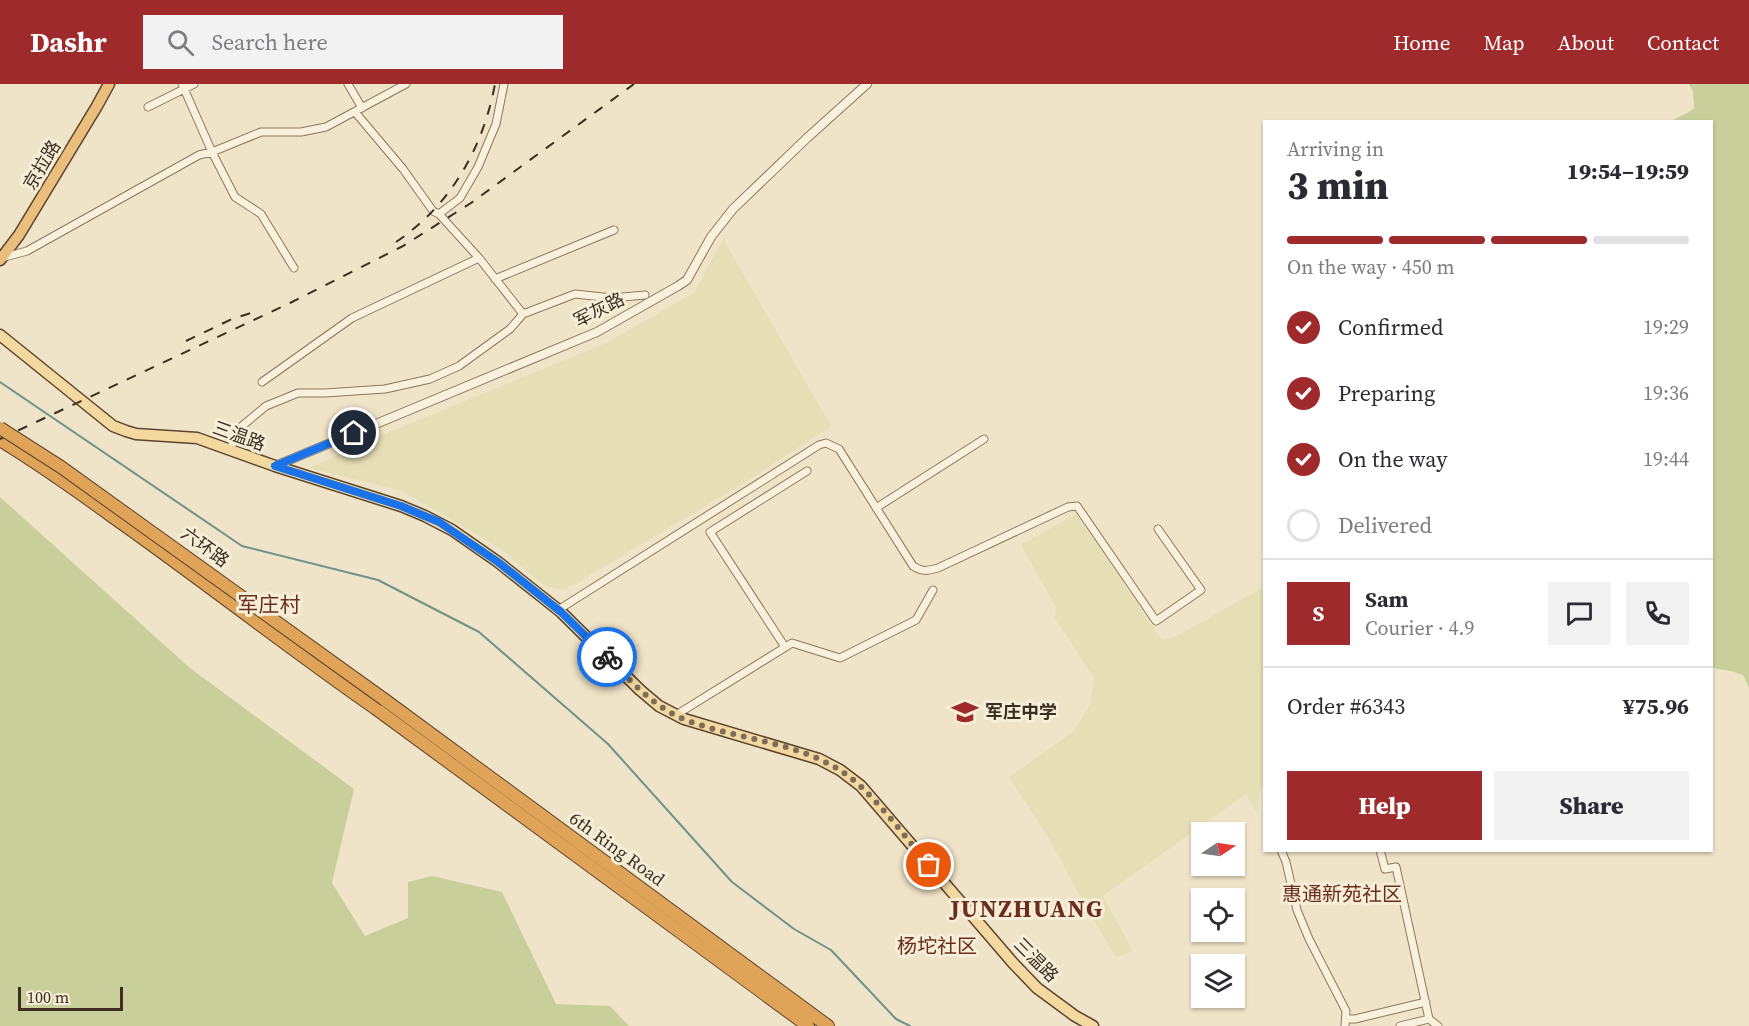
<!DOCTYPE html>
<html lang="en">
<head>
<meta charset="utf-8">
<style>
  body { margin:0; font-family:"Source Serif 4","Noto Sans SC",serif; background:#f2f2f3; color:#2b2b33; height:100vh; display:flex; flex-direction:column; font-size:22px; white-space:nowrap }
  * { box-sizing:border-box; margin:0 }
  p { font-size:20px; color:#7c7c81 }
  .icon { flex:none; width:33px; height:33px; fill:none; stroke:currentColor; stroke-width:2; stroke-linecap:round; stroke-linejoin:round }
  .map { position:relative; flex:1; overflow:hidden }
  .drawer { position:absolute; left:1263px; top:36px; width:450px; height:732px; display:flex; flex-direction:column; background:#fff; border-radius:0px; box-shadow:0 2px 4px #0004 }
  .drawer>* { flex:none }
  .needle { width:39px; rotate:77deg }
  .buttons { position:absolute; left:1191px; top:738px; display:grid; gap:12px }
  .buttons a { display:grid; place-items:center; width:54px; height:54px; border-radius:0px; background:#fff; box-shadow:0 2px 4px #0004; font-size:30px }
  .scale { position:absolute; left:18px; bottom:15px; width:105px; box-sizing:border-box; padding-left:6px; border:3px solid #3d2e20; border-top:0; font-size:16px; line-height:21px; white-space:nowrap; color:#3d2e20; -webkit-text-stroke:4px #f7eed8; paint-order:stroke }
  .pin { position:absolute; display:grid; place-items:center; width:51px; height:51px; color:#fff; margin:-26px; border:3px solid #fff; border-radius:50%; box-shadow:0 2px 6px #0007 }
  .courier { position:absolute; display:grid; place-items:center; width:60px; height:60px; margin:-30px; border:4px solid #1a73e8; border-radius:50%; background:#fff; color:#222; box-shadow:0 2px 8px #0007 }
  .head em { font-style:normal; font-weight:800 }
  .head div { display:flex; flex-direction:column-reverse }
  .head { display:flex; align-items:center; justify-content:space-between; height:102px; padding:0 24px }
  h1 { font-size:39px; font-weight:800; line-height:45px }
  .bar { display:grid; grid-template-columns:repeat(4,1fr); gap:9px 6px; align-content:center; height:72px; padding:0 24px }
  .bar i { height:8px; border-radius:4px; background:#e1e1e2 }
  .bar .on { background:#9e2a2b }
  .bar p { grid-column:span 4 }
  .line { display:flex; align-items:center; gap:15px; padding:0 24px; border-top:2px solid #e1e1e2 }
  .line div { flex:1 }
  .round { display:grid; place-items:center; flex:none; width:63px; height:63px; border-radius:0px; background:#f2f2f3 }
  ol { padding:0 24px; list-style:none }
  li { display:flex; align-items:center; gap:18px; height:66px }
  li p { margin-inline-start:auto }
  li .icon { padding:6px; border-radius:50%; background:#9e2a2b; color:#fff; stroke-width:4 }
  li:last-child { color:#7c7c81 }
  li i { width:33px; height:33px; border:3px solid #e1e1e2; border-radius:50% }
  .cta { display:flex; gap:12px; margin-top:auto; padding:12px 24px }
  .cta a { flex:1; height:69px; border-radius:0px; background:#9e2a2b; color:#fff; font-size:24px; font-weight:800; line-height:69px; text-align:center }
  .cta a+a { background:#f2f2f3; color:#2b2b33 }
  header { display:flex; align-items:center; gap:36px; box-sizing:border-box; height:84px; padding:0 30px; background:#9e2a2b; color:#fff }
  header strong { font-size:28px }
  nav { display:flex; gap:33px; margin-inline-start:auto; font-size:21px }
  .search { width:420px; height:54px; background:#f2f2f3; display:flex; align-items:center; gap:15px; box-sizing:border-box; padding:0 21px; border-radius:0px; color:#7c7c81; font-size:22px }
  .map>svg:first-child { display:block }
</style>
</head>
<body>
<header>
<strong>Dashr</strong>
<div class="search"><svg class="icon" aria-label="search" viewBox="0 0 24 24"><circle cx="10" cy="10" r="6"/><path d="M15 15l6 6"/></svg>Search here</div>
<nav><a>Home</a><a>Map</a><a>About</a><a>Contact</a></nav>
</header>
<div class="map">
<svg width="1749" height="942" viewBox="0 0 1749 942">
  <rect width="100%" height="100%" fill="#f0e4c8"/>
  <path fill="#e6deb5" d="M 723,155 L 831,342 L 750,395 L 575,500 L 561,506 L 545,502 L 501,465 L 402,407 L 309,384 L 380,352 L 606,259 L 694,209 Z
    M 1076,430 L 1162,556 L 1175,553 L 1264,503 L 1264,700 L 1259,709 L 1257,730 L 1246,710 L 1103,812 L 1133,867 L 1116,873 L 1088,827 L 1050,756 L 1009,693 L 1074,647 L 1090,621 L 1094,594 L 1055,534 L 1056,523 L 1021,461 Z"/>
  <path fill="#c9cf9b" d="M 1689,0 L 1749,0 L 1749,604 L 1743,591 L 1731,587 L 1712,584 L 1712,38 L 1671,37 L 1689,28 L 1694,24 L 1693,8 Z
    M 0,413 L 190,584 L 354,705 L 332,799 L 365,852 L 408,834 L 408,798 L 432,792 L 502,808 L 556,920 L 610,922 L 629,942 L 0,942 Z"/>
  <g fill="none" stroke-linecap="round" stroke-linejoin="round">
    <path stroke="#6f938a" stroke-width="2" d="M 0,298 L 242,462 L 378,496 L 479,548 L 608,660 L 732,798 L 794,845 L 831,866 L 896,935 L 910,942"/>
    <g stroke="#8d765c" stroke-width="9">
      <path id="minor" d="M 182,0 L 212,68 L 235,113 L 261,130 L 294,184
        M 348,0 L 362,24
        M 148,23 L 194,0
        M 355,28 L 403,85 L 433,127 L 439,130 L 479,174 L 523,230
        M 439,130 L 460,114 L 478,83 L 496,40 L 504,0
        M 1,174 L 27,167 L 199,71 L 212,68 L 261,48 L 301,48 L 326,43 L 406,0
        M 495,195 L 614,146
        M 262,298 L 352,234 L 479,174
        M 230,365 L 242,342 L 266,322 L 298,309 L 325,309 L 385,305 L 430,295 L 459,282 L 510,245 L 523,230 L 575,210 L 612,214 L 645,211
        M 876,424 L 984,355
        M 558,526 L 819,361 L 826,359 L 839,365 L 913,482 C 922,488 927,487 938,484 L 1068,423 L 1077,422 L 1156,537 L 1201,506 L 1158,445
        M 785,563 L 710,448 L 807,387
        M 676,631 L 792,559 L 840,574 L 916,536 L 933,506
        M 1281,766 L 1286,778 L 1297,826 L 1309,855 L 1346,927 L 1345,942
        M 1380,766 L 1385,785 L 1396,783 L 1429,935 L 1438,942
        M 1346,935 L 1355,935 L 1426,918
        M 1400,942 L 1429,935"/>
    </g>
    <g stroke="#8d765c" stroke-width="10">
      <path id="tertiary" d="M 275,382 L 597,248 L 678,202 L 687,196 L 711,153 L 733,125 L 807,54 L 867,0"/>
    </g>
    <g stroke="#5b4430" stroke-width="13">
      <path id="primary" d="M 0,251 L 113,342 L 126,347 L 136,350 L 197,354 L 275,382 L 401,422 L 425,432 L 452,446 L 498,478 L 561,528 L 640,606 L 659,622 L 684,635 L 819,675 L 840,686 L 861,702 L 1013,879 L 1037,904 L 1075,932 L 1093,942"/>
    </g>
    <g stroke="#5b4430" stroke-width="13">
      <path id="trunk" d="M 0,176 L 19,151 L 97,22 L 109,0"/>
    </g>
    <g stroke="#5b4430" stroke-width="14">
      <path id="motorway" d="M 0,356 C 39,380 76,406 113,433 C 201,495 286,562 375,624 L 808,942
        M 385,616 L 828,942"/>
    </g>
    <use href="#minor" stroke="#faf1dc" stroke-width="7"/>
    <use href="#tertiary" stroke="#faf1dc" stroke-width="8"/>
    <use href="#primary" stroke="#f3d9a0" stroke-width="10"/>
    <use href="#trunk" stroke="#eabe7c" stroke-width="10"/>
    <use href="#motorway" stroke="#e0a458" stroke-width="12"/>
    <path stroke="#3d2e20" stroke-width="2" stroke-dasharray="10 10" stroke-linecap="butt" d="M 396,158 C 451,121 483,64 495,0
      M 186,257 L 232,235 L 257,227
      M 0,355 L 290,219 L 403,162 L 471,119 L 634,0"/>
    <g stroke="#5b4430" stroke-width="14" stroke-linecap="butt">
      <path id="motorway-bridge" d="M 0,344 L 61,383 L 385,616"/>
    </g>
    <use href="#motorway-bridge" stroke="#e0a458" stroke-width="12"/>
  </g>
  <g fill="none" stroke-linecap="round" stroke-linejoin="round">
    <path stroke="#7c6e5b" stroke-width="6" stroke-dasharray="0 10.8" d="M 607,573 C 631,597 653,623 686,636 C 735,655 792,657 838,685 C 870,704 904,752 929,781"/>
    <path stroke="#1a73e8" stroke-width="8" d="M 354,349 L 275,382 L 401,422 L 439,438 L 498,478 L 561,528 L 607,573"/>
  </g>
  <defs>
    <g id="school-bare" transform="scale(2.07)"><path d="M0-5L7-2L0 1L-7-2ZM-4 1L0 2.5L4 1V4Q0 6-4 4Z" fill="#9e2a2b" stroke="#f7eed8" stroke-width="2.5" paint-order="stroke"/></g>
  </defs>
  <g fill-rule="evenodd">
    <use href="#school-bare" x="965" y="628"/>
  </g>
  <g text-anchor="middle" stroke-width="6" stroke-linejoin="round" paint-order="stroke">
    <g font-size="18" fill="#3d2e20" stroke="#f7eed8">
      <text transform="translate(42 81) rotate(-59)" y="6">京拉路</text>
      <text transform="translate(599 226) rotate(-27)" y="6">军灰路</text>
      <text transform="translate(239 352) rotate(20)" y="6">三温路</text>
      <text transform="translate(205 463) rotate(36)" y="6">六环路</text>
      <text transform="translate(617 765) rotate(36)" y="6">6th Ring Road</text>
      <text transform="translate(1036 876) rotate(45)" y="6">三温路</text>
    </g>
    <g font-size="18" font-weight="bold" fill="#3d2e20" stroke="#f7eed8" text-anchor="start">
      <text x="985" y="634">军庄中学</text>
    </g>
    <g font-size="20" fill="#6b2e1e" stroke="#f7eed8">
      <text x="1342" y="817">惠通新苑社区</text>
      <text x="937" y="869">杨坨社区</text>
    </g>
    <g font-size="21" fill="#6b2e1e" stroke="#f7eed8">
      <text x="269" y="528">军庄村</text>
    </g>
    <g font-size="24" font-weight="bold" letter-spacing="1.5" fill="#6b2e1e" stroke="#f7eed8">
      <text x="1027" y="833">JUNZHUANG</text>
    </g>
  </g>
</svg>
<div class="buttons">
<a><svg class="needle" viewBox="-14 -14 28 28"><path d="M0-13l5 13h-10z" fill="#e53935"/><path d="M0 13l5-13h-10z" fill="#7c7c81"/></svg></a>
<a><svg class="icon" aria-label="locate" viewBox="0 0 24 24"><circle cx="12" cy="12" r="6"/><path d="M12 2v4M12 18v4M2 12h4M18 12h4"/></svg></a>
<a><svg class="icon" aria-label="layers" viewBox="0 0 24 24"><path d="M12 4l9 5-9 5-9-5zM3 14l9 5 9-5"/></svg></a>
</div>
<div class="scale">100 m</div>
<div class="pin" style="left:929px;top:781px;background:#ea580c"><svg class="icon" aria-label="bag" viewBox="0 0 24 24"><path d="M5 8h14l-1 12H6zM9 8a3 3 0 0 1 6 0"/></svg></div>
<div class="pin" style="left:354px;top:349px;background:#1f2937"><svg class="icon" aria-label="home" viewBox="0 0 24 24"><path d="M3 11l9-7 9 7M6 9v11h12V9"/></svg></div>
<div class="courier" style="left:607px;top:573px"><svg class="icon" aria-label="bike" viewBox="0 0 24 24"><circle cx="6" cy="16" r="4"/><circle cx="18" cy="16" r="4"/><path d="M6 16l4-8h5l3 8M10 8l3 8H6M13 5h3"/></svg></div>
<section class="drawer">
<div class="head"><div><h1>3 min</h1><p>Arriving in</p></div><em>19:54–19:59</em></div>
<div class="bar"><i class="on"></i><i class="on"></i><i class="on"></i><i></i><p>On the way · 450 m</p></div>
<ol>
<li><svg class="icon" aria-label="check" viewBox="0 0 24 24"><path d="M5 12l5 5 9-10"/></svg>Confirmed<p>19:29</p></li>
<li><svg class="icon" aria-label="check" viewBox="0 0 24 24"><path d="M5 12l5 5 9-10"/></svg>Preparing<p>19:36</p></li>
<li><svg class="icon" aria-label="check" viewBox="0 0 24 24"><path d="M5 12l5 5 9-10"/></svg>On the way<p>19:44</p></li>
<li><i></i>Delivered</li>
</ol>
<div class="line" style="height:108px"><b class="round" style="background:#9e2a2b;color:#fff">S</b><div><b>Sam</b><p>Courier · 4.9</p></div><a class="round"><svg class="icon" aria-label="chat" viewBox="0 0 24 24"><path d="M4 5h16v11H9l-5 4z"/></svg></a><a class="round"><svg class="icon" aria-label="phone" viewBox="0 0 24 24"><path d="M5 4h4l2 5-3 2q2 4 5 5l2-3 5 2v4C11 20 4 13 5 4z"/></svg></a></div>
<div class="line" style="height:78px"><div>Order #6343</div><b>¥75.96</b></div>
<div class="cta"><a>Help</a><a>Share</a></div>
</section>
</div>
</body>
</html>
